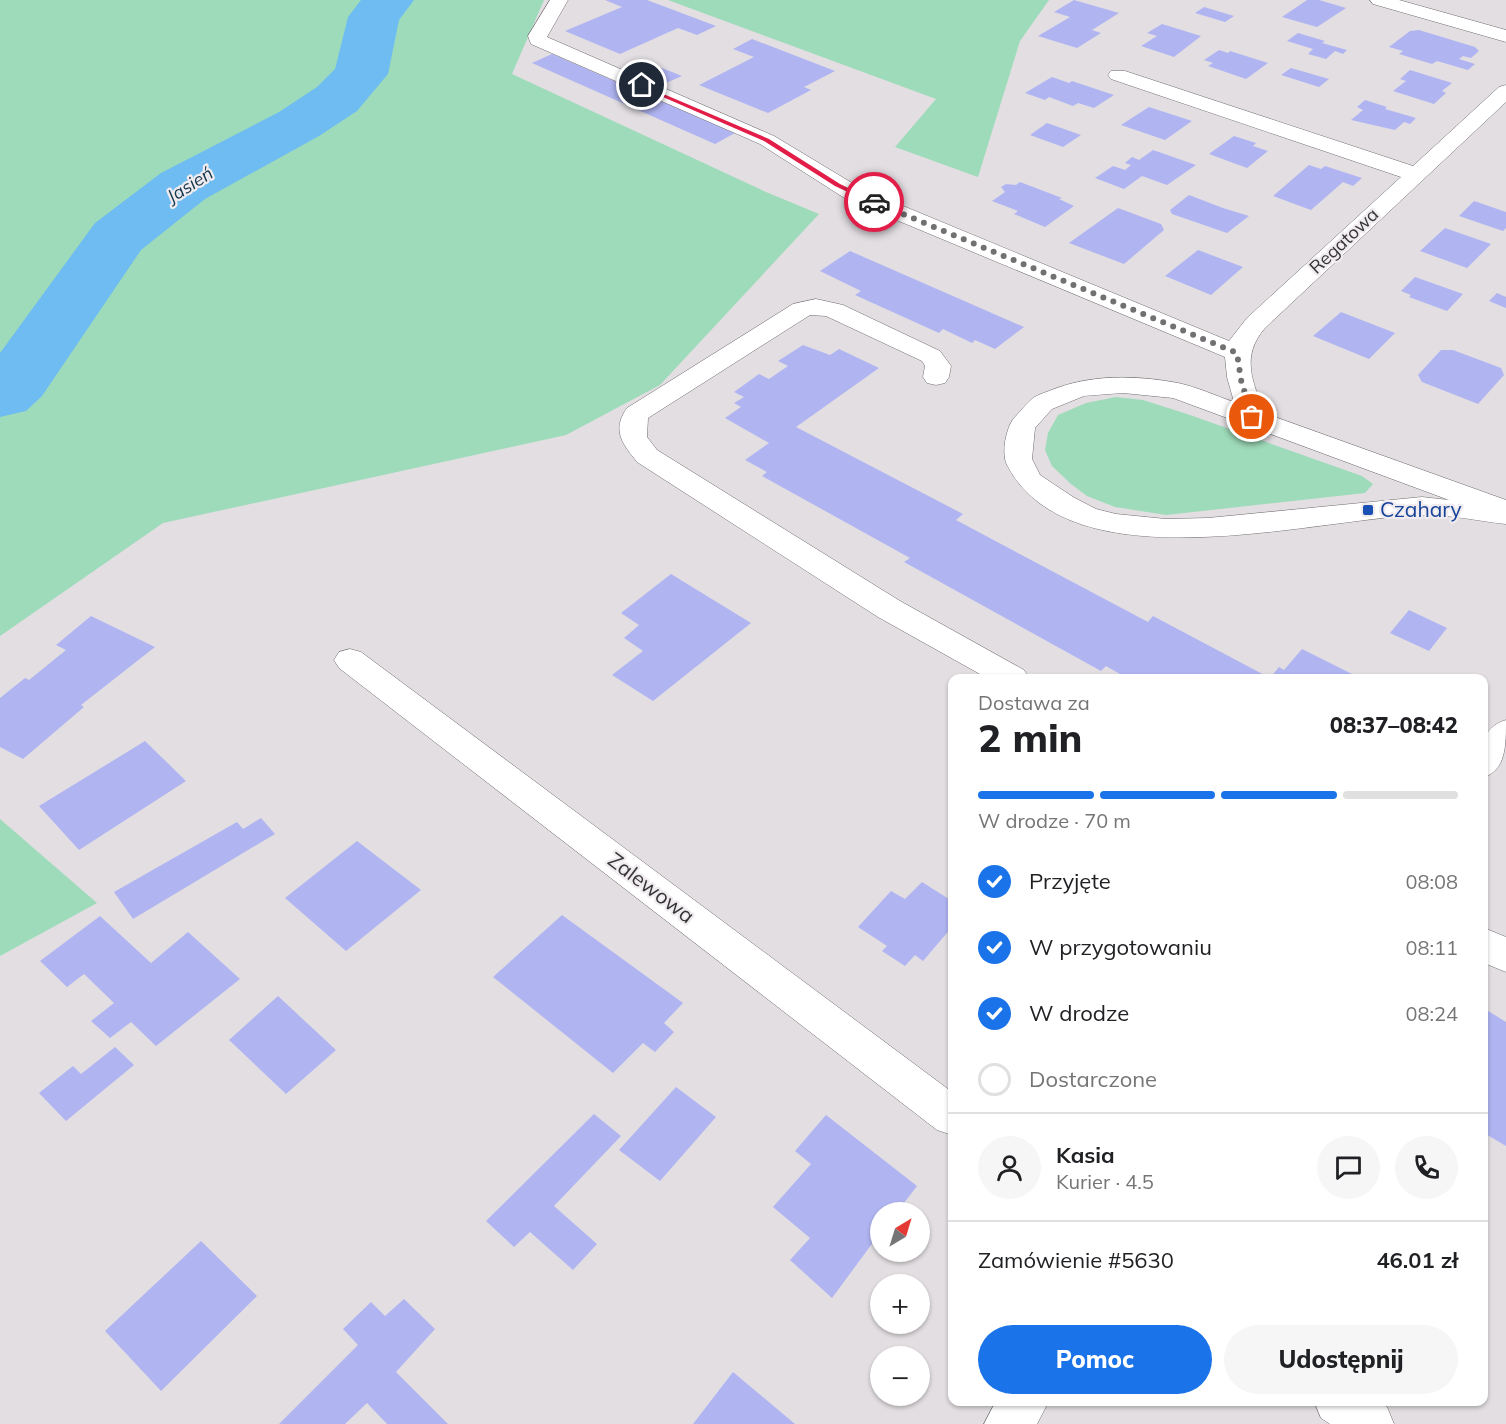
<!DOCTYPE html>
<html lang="pl">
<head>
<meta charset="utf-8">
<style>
  body { margin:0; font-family:Mulish,sans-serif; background:#f6f6f6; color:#202124; height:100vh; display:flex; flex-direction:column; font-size:22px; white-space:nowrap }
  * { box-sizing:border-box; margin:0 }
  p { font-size:20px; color:#757577 }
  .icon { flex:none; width:33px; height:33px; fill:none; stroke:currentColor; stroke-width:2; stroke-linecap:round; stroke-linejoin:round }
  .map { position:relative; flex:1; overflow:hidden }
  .drawer { position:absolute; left:948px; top:674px; width:540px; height:732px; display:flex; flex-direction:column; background:#fff; border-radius:12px; box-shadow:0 2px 4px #0004 }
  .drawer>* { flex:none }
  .needle { width:39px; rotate:38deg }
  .fabs { position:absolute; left:870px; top:1202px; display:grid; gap:12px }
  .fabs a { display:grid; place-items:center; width:60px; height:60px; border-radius:50%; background:#fff; box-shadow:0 2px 4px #0004; font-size:30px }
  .pin { position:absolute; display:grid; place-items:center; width:51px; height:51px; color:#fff; margin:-26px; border:3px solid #fff; border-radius:50%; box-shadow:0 2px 6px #0007 }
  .courier { position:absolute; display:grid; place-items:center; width:60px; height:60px; margin:-30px; border:4px solid #e11d48; border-radius:50%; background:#fff; color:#222; box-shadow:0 2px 8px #0007 }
  .head em { font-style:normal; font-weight:800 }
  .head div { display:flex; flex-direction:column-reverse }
  .head { display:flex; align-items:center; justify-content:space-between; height:102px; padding:0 30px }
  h1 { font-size:39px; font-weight:800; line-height:45px }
  .bar { display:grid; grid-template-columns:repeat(4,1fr); gap:9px 6px; align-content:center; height:72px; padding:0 30px }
  .bar i { height:8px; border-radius:4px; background:#e0e0e0 }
  .bar .on { background:#1a73e8 }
  .bar p { grid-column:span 4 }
  .line { display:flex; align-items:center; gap:15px; padding:0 30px; border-top:2px solid #e0e0e0 }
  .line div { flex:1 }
  .round { display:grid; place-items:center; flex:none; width:63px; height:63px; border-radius:32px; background:#f6f6f6 }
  ol { padding:0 30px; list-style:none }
  li { display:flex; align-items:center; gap:18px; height:66px }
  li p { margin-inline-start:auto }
  li .icon { padding:6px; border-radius:50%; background:#1a73e8; color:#fff; stroke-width:4 }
  li:last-child { color:#757577 }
  li i { width:33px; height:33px; border:3px solid #e0e0e0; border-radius:50% }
  .button { display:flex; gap:12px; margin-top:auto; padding:12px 30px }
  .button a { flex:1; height:69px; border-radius:36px; background:#1a73e8; color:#fff; font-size:24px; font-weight:800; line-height:69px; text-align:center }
  .button a+a { background:#f6f6f6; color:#202124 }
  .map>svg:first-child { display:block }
</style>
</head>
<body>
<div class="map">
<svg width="1506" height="1424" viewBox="0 0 1506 1424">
  <rect width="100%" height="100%" fill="#e2dee2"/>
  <path fill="#9edbba" d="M 0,0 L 544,0 L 512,74 L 766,192 L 819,214 L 660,385 L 566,435 L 163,523 L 0,636 Z
    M 668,0 L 1049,0 L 1020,41 L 978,177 L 895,147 L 936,99 Z
    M 1116,397 L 1143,400 L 1187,414 L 1362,476 L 1373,484 L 1365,493 L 1166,515 L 1115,507 L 1087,496 L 1071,484 L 1052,466 L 1045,450 L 1048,433 L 1058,415 L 1086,403 Z
    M 0,819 L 97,903 L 0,956 Z"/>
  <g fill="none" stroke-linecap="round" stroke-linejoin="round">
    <path fill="#6ebcf1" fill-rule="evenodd" d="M 361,0 L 414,0 L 399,20 L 388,74 L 357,111 L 319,136 L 205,199 L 141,250 L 42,396 L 26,411 L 0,417 L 0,353 L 95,223 L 161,173 L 279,112 L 317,87 L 335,69 L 348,17 Z"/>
  </g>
  <path fill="#b0b5f2" d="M 605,0 L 647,0 L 716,26 L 697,35 L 678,28 L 620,54 L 565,31 L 622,7 Z
    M 1074,0 L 1119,13 L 1092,30 L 1101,33 L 1077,48 L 1038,36 L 1070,17 L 1054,12 Z
    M 1307,0 L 1319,0 L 1346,8 L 1317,27 L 1282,17 Z
    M 1204,7 L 1234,16 L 1225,22 L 1195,13 Z
    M 1162,24 L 1201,36 L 1174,57 L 1141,46 L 1157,36 L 1147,33 Z
    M 1419,30 L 1475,47 L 1479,51 L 1471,58 L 1463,56 L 1459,59 L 1475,64 L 1468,70 L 1437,61 L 1432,64 L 1399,54 L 1403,51 L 1389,47 L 1410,31 Z
    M 1298,33 L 1325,41 L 1322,43 L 1347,50 L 1343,54 L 1335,51 L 1326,59 L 1308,54 L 1313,49 L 1287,41 Z
    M 752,39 L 835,71 L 804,87 L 811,90 L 768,113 L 699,85 L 754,57 L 733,49 Z
    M 1219,50 L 1228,53 L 1230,51 L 1268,63 L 1246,79 L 1208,66 L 1213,63 L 1204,60 Z
    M 552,54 L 735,133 L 715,144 L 532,63 Z
    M 642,60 L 682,76 L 666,83 L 626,67 Z
    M 1291,68 L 1329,79 L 1319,87 L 1281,75 Z
    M 1410,70 L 1452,83 L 1442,91 L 1446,93 L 1434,104 L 1393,91 L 1406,81 L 1400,79 Z
    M 1052,77 L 1069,83 L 1072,81 L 1114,95 L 1094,108 L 1078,103 L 1073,106 L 1049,97 L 1045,100 L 1025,93 Z
    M 1365,100 L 1387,107 L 1385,109 L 1416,118 L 1410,124 L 1404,122 L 1395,130 L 1351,120 L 1363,110 L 1357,107 Z
    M 1149,107 L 1192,121 L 1165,140 L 1121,125 Z
    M 1047,123 L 1081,135 L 1063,147 L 1030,135 Z
    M 1234,136 L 1256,143 L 1253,146 L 1268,151 L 1247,168 L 1209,154 Z
    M 1153,150 L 1196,165 L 1167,185 L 1142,176 L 1124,189 L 1095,178 L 1113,166 L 1125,170 L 1131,165 L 1125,163 L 1132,157 L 1139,160 Z
    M 1309,165 L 1321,169 L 1325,166 L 1362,178 L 1353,186 L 1343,182 L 1311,210 L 1273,196 Z
    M 1020,182 L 1062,198 L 1059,199 L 1074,206 L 1045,227 L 1014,214 L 1018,211 L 992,201 L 1005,192 L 1001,187 L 1006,184 L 1016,185 Z
    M 1189,195 L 1223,208 L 1249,216 L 1227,233 L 1172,214 L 1170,210 Z
    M 1474,201 L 1506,212 L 1506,228 L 1503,231 L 1459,216 Z
    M 1118,208 L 1161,224 L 1164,230 L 1124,264 L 1069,243 Z
    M 1445,228 L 1491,244 L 1467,268 L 1420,251 Z
    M 1198,250 L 1243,267 L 1211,295 L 1165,276 Z
    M 850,251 L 1024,327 L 995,349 L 975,340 L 972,343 L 943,329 L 939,333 L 855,295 L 861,291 L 820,271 Z
    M 1415,277 L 1463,294 L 1447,311 L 1409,297 L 1411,295 L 1401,291 Z
    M 1497,293 L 1506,297 L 1506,308 L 1489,301 Z
    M 1341,312 L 1395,333 L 1369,359 L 1313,336 Z
    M 803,345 L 830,355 L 839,349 L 879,368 L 796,427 L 963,514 L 956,520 L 1148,622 L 1153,616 L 1270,678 L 1279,667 L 1284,670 L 1302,649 L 1360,678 L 1127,678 L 1106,666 L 1101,671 L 904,562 L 910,558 L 762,476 L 767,472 L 745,460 L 769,443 L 725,418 L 741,407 L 734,403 L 744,397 L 734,392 L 759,374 L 769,379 L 788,366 L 778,361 Z
    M 1441,350 L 1453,350 L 1501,368 L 1504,375 L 1478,404 L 1422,382 L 1418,375 Z
    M 671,574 L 751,623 L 653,701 L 612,675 L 643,651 L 624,638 L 639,625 L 621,613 Z
    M 1409,610 L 1447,628 L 1429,651 L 1390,633 Z
    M 91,616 L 155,647 L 81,705 L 84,707 L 23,759 L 0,747 L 0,698 L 25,678 L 29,680 L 66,650 L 56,645 Z
    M 145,741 L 186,781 L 79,850 L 39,806 Z
    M 261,818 L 275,834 L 133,919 L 114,892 L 237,822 L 243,829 Z
    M 357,841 L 421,890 L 346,951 L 285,898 Z
    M 922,882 L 952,901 L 952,927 L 923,961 L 915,955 L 905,966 L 882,951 L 887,946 L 858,927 L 891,891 L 905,899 Z
    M 562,915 L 683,1003 L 664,1023 L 674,1032 L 655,1052 L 643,1043 L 613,1073 L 493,977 Z
    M 100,916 L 151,963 L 188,932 L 240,979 L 156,1046 L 131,1022 L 110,1038 L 91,1021 L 114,1003 L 84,974 L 67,987 L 40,961 Z
    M 278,996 L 336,1050 L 286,1094 L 229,1040 Z
    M 1485,1009 L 1506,1022 L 1506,1146 L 1484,1133 Z
    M 115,1047 L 134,1065 L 66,1121 L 39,1093 L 73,1066 L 81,1074 Z
    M 676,1087 L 716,1117 L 660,1181 L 619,1150 Z
    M 594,1114 L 621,1136 L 554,1206 L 597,1244 L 573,1270 L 530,1232 L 514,1247 L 486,1221 Z
    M 826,1115 L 917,1186 L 897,1212 L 880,1212 L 880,1233 L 832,1298 L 790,1260 L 810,1238 L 773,1207 L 811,1164 L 795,1151 Z
    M 201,1241 L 257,1296 L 161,1391 L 105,1331 Z
    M 404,1299 L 435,1329 L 396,1372 L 448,1424 L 387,1424 L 367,1403 L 345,1424 L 279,1424 L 358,1345 L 343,1329 L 371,1302 L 385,1316 Z
    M 733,1372 L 795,1424 L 693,1424 Z"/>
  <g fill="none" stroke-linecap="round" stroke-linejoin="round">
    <g stroke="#6f6c70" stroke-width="1">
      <path id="minor" d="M 550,0 L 568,0 L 547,37 L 774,136 L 862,189 L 1229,341 L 1247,318 L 1401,177 L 1111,79 L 1108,75 L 1111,71 L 1125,71 L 1413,166 L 1499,87 L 1506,85 L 1506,102 L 1265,328 C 1240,357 1253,381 1264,413 L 1506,500 L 1506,524 C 1478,521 1448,514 1420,515 C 1312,519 1070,587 1007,465 C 1001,453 1006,428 1014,418 C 1020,412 1026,404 1033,398 C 1037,395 1044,393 1049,391 C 1090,374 1135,375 1178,383 C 1197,387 1216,396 1234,402 L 1227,377 L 1225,357 L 846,199 L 760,144 L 531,44 L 528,36 ZM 1123,393 L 1173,398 L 1449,500 L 1422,497 L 1208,518 L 1166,519 L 1116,514 L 1096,509 L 1073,497 L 1040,475 L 1032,459 L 1035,428 L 1052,409 L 1084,396 Z
        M 1370,0 L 1399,0 L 1506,30 L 1506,42 L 1373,4 Z
        M 816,299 L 843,305 L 940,351 L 951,366 L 949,377 L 945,383 L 936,385 L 927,383 L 923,377 L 925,366 L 922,361 L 826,316 L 810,315 L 648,418 L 647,437 L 657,450 L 900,601 L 1024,670 L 1029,678 L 987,678 L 878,617 L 637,462 C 623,444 611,431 627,408 L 793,304 Z
        M 350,649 L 361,652 L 952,1092 L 952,1135 L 937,1130 L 339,668 L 334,660 L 339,652 Z
        M 1506,720 C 1506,745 1506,770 1484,777 C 1484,752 1477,729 1506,720 Z
        M 1484,928 L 1506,937 L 1506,972 L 1484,963 Z
        M 996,1401 L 1049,1401 L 1037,1424 L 984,1424 Z
        M 1314,1401 L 1378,1401 L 1387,1407 L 1394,1424 L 1330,1424 L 1321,1418 Z"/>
    </g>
    <use href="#minor" fill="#fff" fill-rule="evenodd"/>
  </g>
  <path fill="#e11d48" d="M 640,84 L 769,139 L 840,184 L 877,202 L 871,203 L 835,186 L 764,141 L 640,87 Z"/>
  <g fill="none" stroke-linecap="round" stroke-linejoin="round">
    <path stroke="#727072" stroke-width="6" stroke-dasharray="0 10.8" d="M 874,202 L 1237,353 L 1241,380 L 1252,417"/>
  </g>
  <rect fill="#1a4fb4" stroke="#efebef" stroke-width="2" x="1362" y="504" width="12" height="12" rx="3"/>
  <g text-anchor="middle" stroke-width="4.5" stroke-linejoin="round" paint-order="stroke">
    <g font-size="18" font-style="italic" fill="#14364c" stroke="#efebef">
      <text transform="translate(190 185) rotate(-32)" y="6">Jasień</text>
    </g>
    <g font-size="18" fill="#363536" stroke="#efebef">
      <text transform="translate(1344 241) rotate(-43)" y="6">Regatowa</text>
    </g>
    <g font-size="21" fill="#164399" stroke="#efebef" text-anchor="start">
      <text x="1380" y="517">Czahary</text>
    </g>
    <g font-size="21" fill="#363536" stroke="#efebef">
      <text transform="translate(651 888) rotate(37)" y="7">Zalewowa</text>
    </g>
  </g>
</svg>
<div class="fabs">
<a><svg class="needle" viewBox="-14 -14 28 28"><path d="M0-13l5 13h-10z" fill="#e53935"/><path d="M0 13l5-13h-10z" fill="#757577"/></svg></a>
<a>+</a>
<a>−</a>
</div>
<div class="pin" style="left:1252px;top:417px;background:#ea580c"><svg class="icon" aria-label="bag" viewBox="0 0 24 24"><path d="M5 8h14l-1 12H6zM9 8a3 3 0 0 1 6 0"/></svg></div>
<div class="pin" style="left:642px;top:85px;background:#1f2937"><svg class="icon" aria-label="home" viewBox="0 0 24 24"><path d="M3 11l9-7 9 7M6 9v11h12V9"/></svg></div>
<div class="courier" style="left:874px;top:202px"><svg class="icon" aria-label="car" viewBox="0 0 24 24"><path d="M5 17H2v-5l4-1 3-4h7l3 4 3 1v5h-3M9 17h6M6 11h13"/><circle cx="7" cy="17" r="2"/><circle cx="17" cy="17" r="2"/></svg></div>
<section class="drawer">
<div class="head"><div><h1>2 min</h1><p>Dostawa za</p></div><em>08:37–08:42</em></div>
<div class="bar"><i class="on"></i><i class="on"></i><i class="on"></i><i></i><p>W drodze · 70 m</p></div>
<ol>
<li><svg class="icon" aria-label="check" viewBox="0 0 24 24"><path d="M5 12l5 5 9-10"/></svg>Przyjęte<p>08:08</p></li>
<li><svg class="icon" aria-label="check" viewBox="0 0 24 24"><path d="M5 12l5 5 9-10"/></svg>W przygotowaniu<p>08:11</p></li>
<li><svg class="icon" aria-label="check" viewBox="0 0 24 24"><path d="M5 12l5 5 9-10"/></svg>W drodze<p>08:24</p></li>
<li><i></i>Dostarczone</li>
</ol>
<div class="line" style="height:108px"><a class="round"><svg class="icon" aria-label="person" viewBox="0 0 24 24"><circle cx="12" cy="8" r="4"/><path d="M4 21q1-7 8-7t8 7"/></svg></a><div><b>Kasia</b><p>Kurier · 4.5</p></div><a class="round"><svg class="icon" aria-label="chat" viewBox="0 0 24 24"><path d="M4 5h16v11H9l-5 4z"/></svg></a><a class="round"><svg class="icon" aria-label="phone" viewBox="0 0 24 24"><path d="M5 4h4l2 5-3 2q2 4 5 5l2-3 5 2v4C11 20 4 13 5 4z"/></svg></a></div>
<div class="line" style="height:78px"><div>Zamówienie #5630</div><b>46.01 zł</b></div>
<div class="button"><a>Pomoc</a><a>Udostępnij</a></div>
</section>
</div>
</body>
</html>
